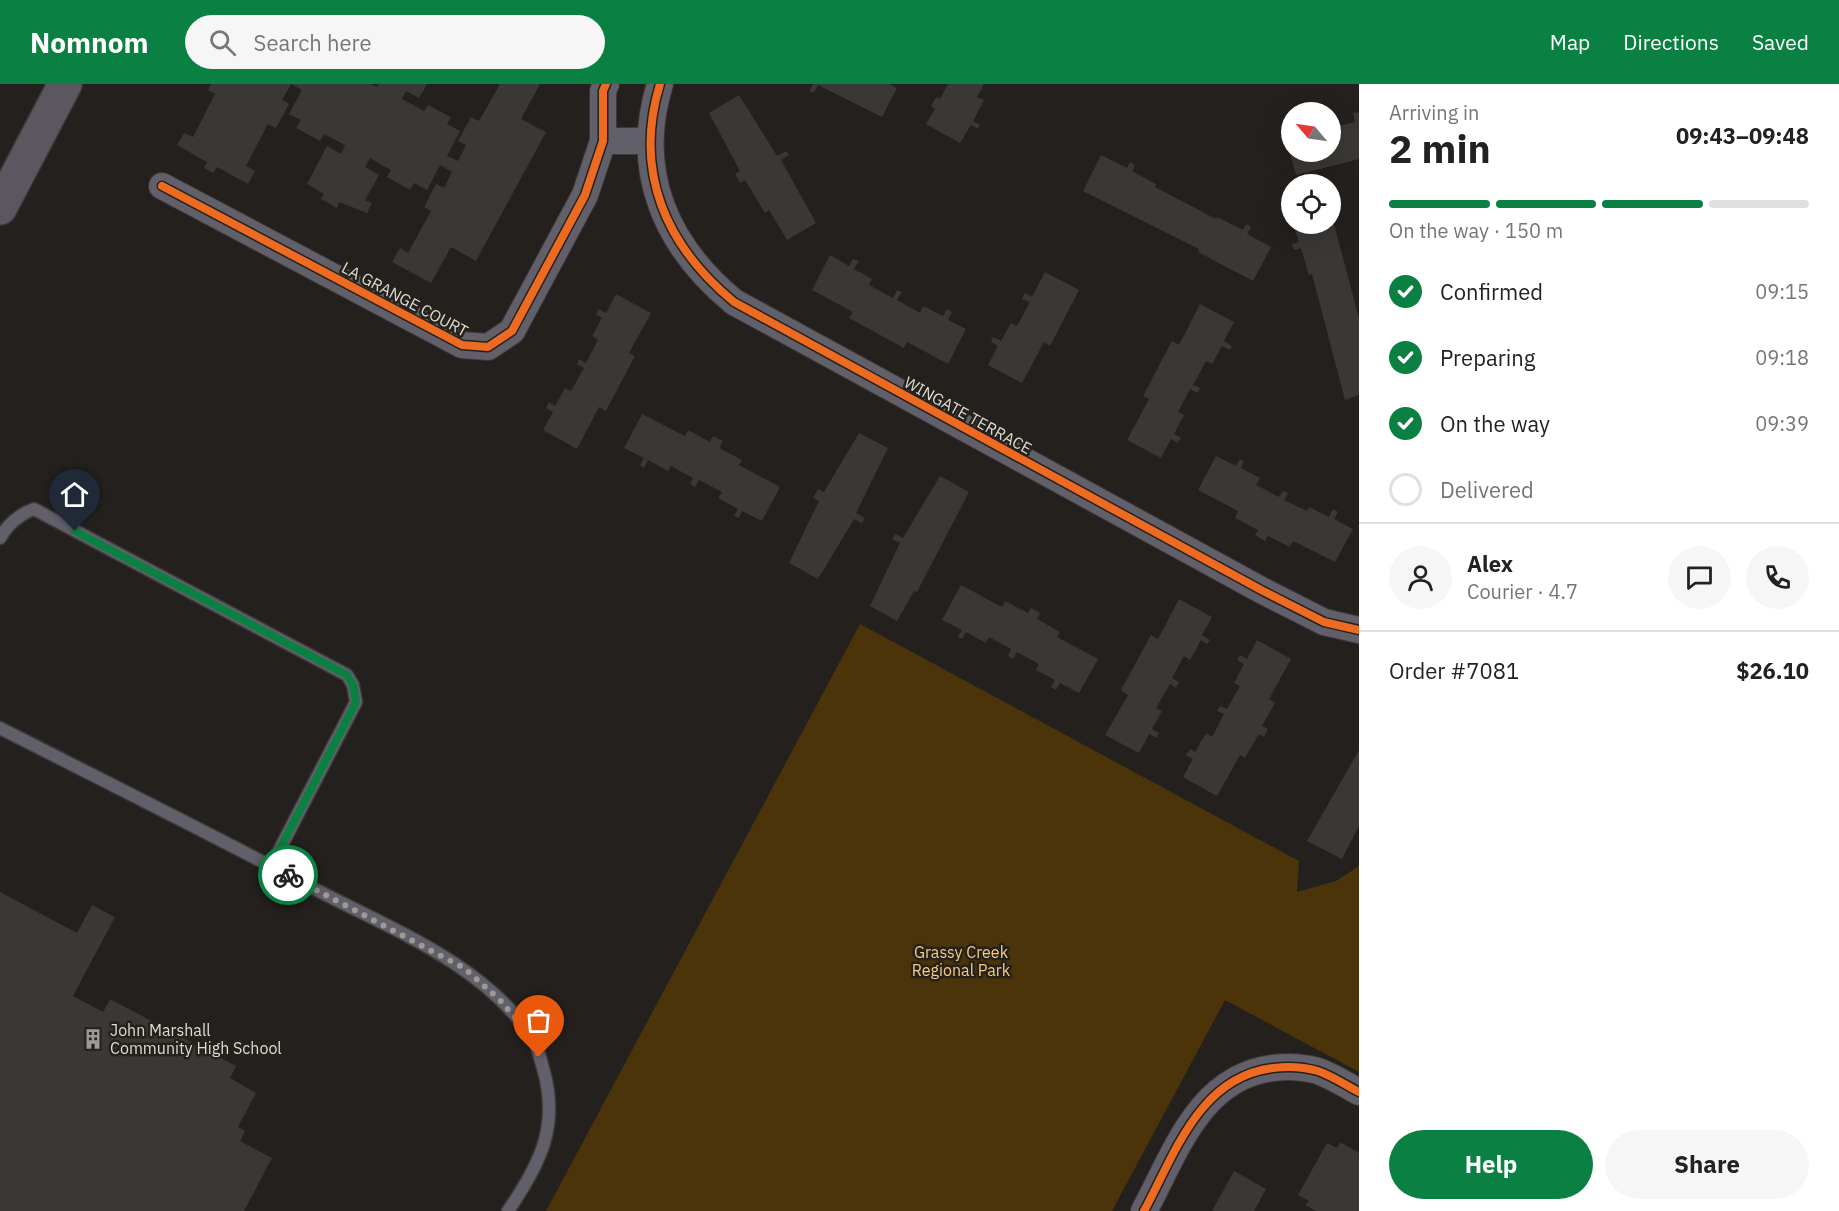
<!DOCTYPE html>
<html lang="en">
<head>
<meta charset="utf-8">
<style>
  body { margin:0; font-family:"IBM Plex Sans",sans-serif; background:#f6f6f6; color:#222; height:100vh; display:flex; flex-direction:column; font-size:22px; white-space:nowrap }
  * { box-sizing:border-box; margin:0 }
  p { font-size:20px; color:#767676 }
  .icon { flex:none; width:33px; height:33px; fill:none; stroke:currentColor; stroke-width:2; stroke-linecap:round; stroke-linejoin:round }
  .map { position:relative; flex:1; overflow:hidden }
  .sheet { display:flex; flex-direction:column; background:#fff; width:480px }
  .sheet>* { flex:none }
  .needle { width:39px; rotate:299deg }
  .tools { position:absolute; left:1281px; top:18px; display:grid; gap:12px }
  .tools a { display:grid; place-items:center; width:60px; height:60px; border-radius:50%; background:#fff; box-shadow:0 6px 24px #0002; font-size:30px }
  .pin { position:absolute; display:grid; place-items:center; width:51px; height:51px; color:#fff; margin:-62px -26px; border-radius:50% 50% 50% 0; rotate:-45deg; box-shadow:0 0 6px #0007 }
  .pin .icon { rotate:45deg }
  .courier { position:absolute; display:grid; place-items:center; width:60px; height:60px; margin:-30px; border:4px solid #0b8043; border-radius:50%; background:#fff; color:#222; box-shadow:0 2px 8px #0007 }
  .headline em { font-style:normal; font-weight:700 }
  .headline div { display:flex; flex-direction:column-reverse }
  .headline { display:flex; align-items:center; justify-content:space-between; height:102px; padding:0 30px }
  h1 { font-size:39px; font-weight:700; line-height:45px }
  .bar { display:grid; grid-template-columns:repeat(4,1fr); gap:9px 6px; align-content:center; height:72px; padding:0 30px }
  .bar i { height:8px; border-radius:4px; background:#e0e0e0 }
  .bar .current { background:#0b8043 }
  .bar p { grid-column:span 4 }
  .line { display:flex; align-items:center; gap:15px; padding:0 30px; border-top:2px solid #e0e0e0 }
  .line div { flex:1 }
  .round { display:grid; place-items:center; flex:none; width:63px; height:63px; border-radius:32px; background:#f6f6f6 }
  ol { padding:0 30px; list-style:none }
  li { display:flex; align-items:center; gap:18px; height:66px }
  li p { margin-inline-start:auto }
  li .icon { padding:6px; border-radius:50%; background:#0b8043; color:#fff; stroke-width:4 }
  li:last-child { color:#767676 }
  li i { width:33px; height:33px; border:3px solid #e0e0e0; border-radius:50% }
  .primary-button { display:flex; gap:12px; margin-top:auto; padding:12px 30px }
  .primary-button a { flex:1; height:69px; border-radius:36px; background:#0b8043; color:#fff; font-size:24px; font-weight:700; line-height:69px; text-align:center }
  .primary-button a+a { background:#f6f6f6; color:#222 }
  header { display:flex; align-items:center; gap:36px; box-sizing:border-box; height:84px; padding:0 30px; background:#0b8043; color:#fff }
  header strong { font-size:28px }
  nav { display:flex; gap:33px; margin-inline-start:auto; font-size:21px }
  .search { width:420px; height:54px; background:#f6f6f6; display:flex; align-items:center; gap:15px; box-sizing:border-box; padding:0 21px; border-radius:33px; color:#767676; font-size:22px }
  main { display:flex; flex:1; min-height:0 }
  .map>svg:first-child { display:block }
</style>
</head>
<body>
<header>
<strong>Nomnom</strong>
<div class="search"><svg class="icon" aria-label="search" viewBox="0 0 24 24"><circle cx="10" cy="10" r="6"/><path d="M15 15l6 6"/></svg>Search here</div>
<nav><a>Map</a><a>Directions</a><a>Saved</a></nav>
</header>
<main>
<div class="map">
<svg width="1359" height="1127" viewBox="0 0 1359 1127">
  <rect width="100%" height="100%" fill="#23201d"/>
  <path fill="#4b340a" d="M 860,540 L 1299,777 L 1297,808 L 1336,797 L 1359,782 L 1359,988 L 1225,916 L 1112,1127 L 546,1127 Z"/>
  <path fill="#3a3835" d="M 211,0 L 371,0 L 377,3 L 379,0 L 427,0 L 419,14 L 406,7 L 402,15 L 424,27 L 428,21 L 451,33 L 447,40 L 460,47 L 447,72 L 458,77 L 466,61 L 458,57 L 471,33 L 479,37 L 500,0 L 540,0 L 521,35 L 546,48 L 476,177 L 451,163 L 431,199 L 392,178 L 400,164 L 408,169 L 431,127 L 424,123 L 436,100 L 444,104 L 452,88 L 440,81 L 427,106 L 414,99 L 410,106 L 387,93 L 391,86 L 370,74 L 365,83 L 379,91 L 365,116 L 372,119 L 367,129 L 339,118 L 337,124 L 321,115 L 324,110 L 307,100 L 327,62 L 341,70 L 345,61 L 324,50 L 320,57 L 296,44 L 301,36 L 289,30 L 302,6 L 291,0 L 282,16 L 289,20 L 276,44 L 268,40 L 246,82 L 255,87 L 248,100 L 217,83 L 213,89 L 204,84 L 207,78 L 177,61 L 184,49 L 193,53 L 215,10 L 208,6 Z
    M 813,0 L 890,0 L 897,4 L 882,33 L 818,1 L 814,9 L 809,7 Z
    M 948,0 L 984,0 L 977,13 L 984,16 L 973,37 L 980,41 L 978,45 L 971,41 L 960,59 L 926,40 L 935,25 L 931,22 L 936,13 L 940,15 Z
    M 739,11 L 777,72 L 786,67 L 789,71 L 781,76 L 816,139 L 787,156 L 769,126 L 765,129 L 745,96 L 740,99 L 735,90 L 740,87 L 709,29 Z
    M 1359,28 L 1359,75 L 1296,91 L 1287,59 L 1292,58 L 1292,68 L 1330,68 L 1330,44 L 1355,38 L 1353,29 Z
    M 1101,71 L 1127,84 L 1130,78 L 1135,81 L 1132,87 L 1156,100 L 1155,103 L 1216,135 L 1217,133 L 1243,146 L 1246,140 L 1251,143 L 1247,150 L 1271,163 L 1253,197 L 1198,168 L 1199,165 L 1083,107 Z
    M 1331,128 L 1359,235 L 1359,311 L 1345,316 L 1312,190 L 1309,191 L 1301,164 L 1294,166 L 1292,160 L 1299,158 L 1293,140 L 1330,140 Z
    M 830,171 L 849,182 L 853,175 L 859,177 L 854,185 L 872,195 L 869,201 L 893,214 L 897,206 L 902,208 L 897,216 L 920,229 L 923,222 L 943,232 L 947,225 L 952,228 L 948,236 L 966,245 L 948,280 L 907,258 L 904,264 L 849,234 L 853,228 L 812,206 Z
    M 1045,188 L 1079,206 L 1050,262 L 1044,258 L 1022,299 L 988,281 L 998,262 L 991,258 L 993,253 L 1001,257 L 1011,239 L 1017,242 L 1030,218 L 1022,215 L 1025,209 L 1032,213 Z
    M 616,210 L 651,229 L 629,269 L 635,272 L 606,327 L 599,323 L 577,365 L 543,346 L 553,328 L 546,324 L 549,318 L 555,322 L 565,304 L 571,307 L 584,284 L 577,280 L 579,275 L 586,279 L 598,256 L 592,252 L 602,234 L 596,230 L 599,225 L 606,229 Z
    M 1200,220 L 1234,238 L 1224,257 L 1232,262 L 1230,266 L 1222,262 L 1212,280 L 1206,277 L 1193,301 L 1200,304 L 1198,309 L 1190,305 L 1178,328 L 1184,331 L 1174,350 L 1181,354 L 1178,359 L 1171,355 L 1161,374 L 1127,356 L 1149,315 L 1143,312 L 1172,257 L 1179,261 Z
    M 642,330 L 685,352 L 688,346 L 710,358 L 713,352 L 723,357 L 719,364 L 742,376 L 739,381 L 780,403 L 762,437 L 742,427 L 739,434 L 734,432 L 738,425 L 718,414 L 722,408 L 699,396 L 695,403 L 690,400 L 693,394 L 671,382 L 668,387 L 648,376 L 644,384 L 640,381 L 644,374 L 624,364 Z
    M 859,349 L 888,364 L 856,429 L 865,434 L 862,439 L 854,435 L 818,495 L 789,479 L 819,417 L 813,414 L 818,405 L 824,408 Z
    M 1216,372 L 1236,382 L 1240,375 L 1244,377 L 1241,384 L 1260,394 L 1256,401 L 1279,413 L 1283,407 L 1288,409 L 1284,416 L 1307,427 L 1309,423 L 1329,433 L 1333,425 L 1338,428 L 1334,435 L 1353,445 L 1335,478 L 1293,457 L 1290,463 L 1268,452 L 1265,457 L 1255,451 L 1258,446 L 1235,434 L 1238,427 L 1198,406 Z
    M 940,392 L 969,408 L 917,508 L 914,507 L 897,537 L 870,522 L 900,459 L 892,455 L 895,450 L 903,454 Z
    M 961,501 L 1002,523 L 1005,517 L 1028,529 L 1031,524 L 1040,529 L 1037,535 L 1060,548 L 1057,553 L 1098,575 L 1079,609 L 1060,599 L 1056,606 L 1051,603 L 1055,596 L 1036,586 L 1039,580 L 1017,568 L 1013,575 L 1008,572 L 1011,565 L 989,553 L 986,559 L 966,548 L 962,555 L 958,553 L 962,546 L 942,536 Z
    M 1179,515 L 1212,533 L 1202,551 L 1210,556 L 1207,560 L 1201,556 L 1190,576 L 1184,572 L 1172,594 L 1179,598 L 1176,604 L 1170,600 L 1156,624 L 1162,627 L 1152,645 L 1159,649 L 1157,654 L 1149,650 L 1139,669 L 1105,651 L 1128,611 L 1121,606 L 1151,551 L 1158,555 Z
    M 1257,556 L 1291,575 L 1269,615 L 1275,619 L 1262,642 L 1268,645 L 1264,653 L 1259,650 L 1245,674 L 1240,671 L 1217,712 L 1183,693 L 1193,675 L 1186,671 L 1190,665 L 1195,668 L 1206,649 L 1212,653 L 1224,630 L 1217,627 L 1220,622 L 1227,625 L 1240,602 L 1234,599 L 1244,580 L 1237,576 L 1240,571 L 1247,575 Z
    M 1359,666 L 1359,742 L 1342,775 L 1307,757 Z
    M 0,808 L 77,849 L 92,821 L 115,833 L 73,912 L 103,928 L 110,915 L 236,982 L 230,994 L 256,1009 L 238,1043 L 245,1047 L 240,1057 L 272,1074 L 244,1127 L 0,1127 Z
    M 1340,1058 L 1359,1069 L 1359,1127 L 1316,1127 L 1305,1121 L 1309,1117 L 1298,1111 L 1327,1059 L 1337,1064 Z
    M 1234,1087 L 1266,1105 L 1254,1127 L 1212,1127 Z"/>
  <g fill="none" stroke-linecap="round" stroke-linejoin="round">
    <g stroke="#3c3a38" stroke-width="15">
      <path id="service" d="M 0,454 C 8,440 18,431 34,425 L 347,591 L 353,601 L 356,618 L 271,782
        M 0,644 C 104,697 208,749 311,803 C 388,844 482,878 533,954 C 538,962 540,975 543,984 C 560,1042 540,1080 508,1127"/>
    </g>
    <g stroke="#3c3a38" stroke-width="28">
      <path id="minor" d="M 660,0 C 633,88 666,162 734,218 L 1263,507 L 1324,538 L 1359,546
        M 603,57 L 650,57
        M 162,102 L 462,261 L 488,263 L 512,247 L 585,111 L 603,57 L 603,7 L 606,0
        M 1144,1127 C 1175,1070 1199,993 1273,984 C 1288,982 1304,983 1318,987 C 1332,992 1346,1001 1359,1008"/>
    </g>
    <g stroke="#3c3a38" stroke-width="36">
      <path id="secondary" d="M 0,124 L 65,0"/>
    </g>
    <use href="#service" stroke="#605f6a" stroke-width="12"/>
    <use href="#minor" stroke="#605f6a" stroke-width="26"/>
    <use href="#secondary" stroke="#5a5760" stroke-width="33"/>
    <g stroke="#25211b" stroke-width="11">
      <path id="cycleway" d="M 660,0 C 633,88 666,162 734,218 L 1263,507 L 1324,538 L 1359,546
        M 162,102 L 462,261 L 488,263 L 512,247 L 585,111 L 603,57 L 603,7 L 606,0
        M 1144,1127 C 1175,1070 1199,993 1273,984 C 1288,982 1304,983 1318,987 C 1332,992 1346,1001 1359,1008"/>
    </g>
    <use href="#cycleway" stroke="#ed6a23" stroke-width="8"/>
  </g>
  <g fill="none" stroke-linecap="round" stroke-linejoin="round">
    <path stroke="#9d9a96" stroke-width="6" stroke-dasharray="0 10.8" d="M 288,791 L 464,884 L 500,916 L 534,956 L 539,973"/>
    <path stroke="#0b8043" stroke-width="8" d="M 75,447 L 347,591 L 353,601 L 356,618 L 271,782 L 288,791"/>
  </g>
  <defs>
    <g id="building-bare" transform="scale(1.62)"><path d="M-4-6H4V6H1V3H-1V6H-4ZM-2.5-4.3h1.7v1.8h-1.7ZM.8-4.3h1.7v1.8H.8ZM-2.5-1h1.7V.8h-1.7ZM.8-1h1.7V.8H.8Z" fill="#9d9a96" stroke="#25211b" stroke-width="2.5" paint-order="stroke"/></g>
  </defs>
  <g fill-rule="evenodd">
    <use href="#building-bare" x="93" y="955"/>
  </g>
  <g text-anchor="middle" stroke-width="5" stroke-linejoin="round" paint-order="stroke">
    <g font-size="16" fill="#dedbd7" stroke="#25211b">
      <text transform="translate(405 215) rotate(28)" y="6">LA GRANGE COURT</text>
      <text transform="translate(968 331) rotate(29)" y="6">WINGATE TERRACE</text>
    </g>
    <g font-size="16" fill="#f9ca83" stroke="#25211b">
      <text x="961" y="874">Grassy Creek<tspan x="961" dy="18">Regional Park</tspan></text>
    </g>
    <g font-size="16" fill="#dedbd7" stroke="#25211b" text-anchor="start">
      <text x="110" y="952">John Marshall<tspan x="110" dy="18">Community High School</tspan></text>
    </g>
  </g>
</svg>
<div class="tools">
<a><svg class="needle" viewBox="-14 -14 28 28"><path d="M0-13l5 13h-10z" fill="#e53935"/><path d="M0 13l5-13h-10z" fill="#767676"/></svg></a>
<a><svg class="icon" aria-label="locate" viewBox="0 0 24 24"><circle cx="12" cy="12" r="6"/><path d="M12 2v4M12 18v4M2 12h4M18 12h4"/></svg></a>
</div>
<div class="pin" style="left:539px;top:973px;background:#ea580c"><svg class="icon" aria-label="bag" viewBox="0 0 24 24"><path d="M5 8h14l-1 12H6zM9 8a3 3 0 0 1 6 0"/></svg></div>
<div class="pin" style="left:75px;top:447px;background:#1f2937"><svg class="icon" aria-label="home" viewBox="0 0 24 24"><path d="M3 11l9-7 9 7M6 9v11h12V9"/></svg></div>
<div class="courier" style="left:288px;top:791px"><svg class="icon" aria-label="bike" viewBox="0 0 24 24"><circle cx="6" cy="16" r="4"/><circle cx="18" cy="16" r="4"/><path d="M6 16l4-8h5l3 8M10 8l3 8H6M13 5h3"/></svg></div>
</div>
<section class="sheet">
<div class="headline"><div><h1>2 min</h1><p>Arriving in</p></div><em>09:43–09:48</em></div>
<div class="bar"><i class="current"></i><i class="current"></i><i class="current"></i><i></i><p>On the way · 150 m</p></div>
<ol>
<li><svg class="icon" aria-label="check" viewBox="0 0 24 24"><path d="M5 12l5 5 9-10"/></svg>Confirmed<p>09:15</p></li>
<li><svg class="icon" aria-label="check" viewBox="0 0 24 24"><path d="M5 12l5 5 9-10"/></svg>Preparing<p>09:18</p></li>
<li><svg class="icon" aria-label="check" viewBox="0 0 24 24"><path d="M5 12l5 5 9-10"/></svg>On the way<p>09:39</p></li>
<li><i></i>Delivered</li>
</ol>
<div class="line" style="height:108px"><a class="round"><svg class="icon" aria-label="person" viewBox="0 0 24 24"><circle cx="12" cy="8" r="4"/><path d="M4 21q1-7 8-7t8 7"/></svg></a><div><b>Alex</b><p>Courier · 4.7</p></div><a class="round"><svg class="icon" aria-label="chat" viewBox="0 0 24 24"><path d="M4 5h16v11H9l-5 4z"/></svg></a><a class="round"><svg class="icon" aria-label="phone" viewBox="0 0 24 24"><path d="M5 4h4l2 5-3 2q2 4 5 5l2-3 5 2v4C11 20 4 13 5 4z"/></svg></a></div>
<div class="line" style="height:78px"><div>Order #7081</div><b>$26.10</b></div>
<div class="primary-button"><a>Help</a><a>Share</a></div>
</section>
</main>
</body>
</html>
